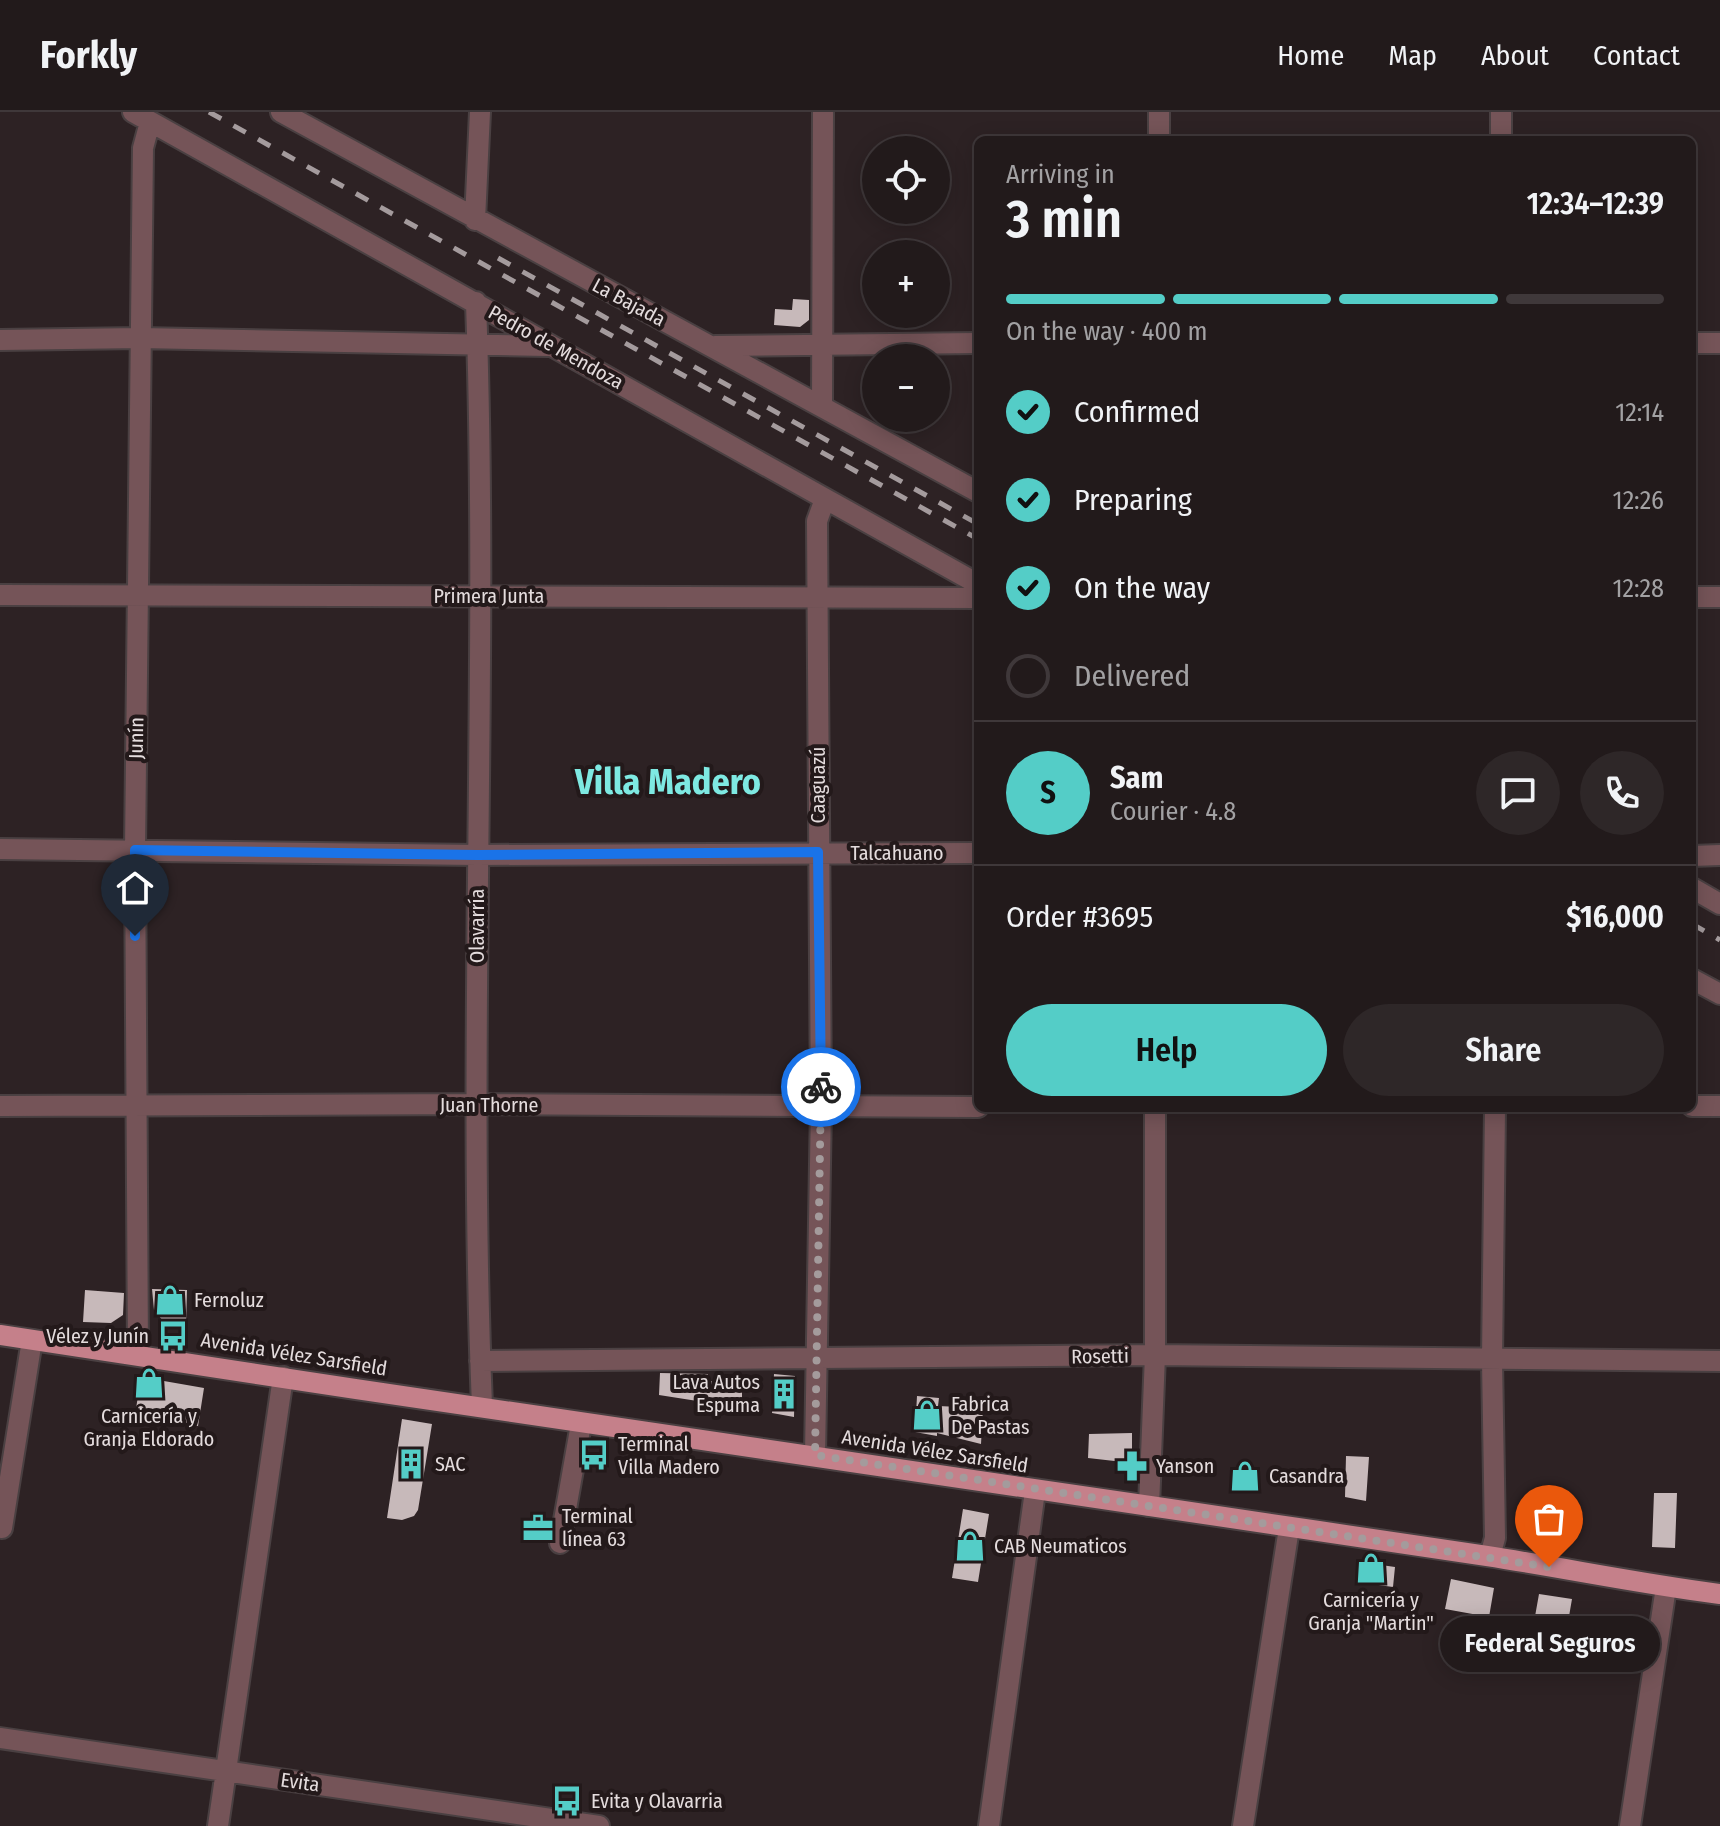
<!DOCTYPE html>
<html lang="en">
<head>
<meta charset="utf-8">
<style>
  body { margin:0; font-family:"Fira Sans Condensed",sans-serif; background:#2e2728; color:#f1f3f6; height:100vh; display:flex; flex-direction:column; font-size:30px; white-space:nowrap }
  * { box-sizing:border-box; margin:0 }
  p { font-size:26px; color:#a2a1a3 }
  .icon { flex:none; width:44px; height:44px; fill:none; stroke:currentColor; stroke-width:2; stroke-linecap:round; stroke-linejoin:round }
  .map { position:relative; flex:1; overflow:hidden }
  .drawer { position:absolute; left:974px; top:24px; width:722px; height:976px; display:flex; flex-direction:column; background:#221a1b; border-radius:12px; box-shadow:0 4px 20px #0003,0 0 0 2px #3f383a }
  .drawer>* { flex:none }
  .buttons { position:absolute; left:862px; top:24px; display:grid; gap:16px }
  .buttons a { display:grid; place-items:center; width:88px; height:88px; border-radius:50%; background:#221a1b; box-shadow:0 4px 20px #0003,0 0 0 2px #3f383a; font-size:40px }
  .pin { position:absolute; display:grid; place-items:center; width:68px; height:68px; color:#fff; margin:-82px -34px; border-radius:50% 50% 50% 0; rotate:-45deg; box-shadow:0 0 8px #0007 }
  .pin .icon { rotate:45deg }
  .courier { position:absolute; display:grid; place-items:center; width:80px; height:80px; margin:-40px; border:6px solid #1a73e8; border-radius:50%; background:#fff; color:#222; box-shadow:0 2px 10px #0007 }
  .bubble { position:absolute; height:56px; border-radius:28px; background:#221a1b; box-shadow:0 4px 20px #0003,0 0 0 2px #3f383a; font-size:26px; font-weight:600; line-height:56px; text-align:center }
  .headline em { font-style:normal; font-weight:600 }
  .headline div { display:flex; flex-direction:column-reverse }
  .headline { display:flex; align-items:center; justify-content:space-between; height:136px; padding:0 32px }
  h1 { font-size:52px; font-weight:600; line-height:60px }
  .bar { display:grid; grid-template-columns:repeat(4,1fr); gap:12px 8px; align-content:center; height:96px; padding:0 32px }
  .bar i { height:10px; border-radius:6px; background:#3f383a }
  .bar .on { background:#54cdc7 }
  .bar p { grid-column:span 4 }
  .line { display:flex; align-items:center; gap:20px; padding:0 32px; border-top:2px solid #3f383a }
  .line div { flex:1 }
  .round { display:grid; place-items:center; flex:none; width:84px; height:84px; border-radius:42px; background:#2e2728 }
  ol { padding:0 32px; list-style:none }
  li { display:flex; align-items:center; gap:24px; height:88px }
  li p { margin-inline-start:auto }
  li .icon { padding:8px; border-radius:50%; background:#54cdc7; color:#111; stroke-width:4 }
  li:last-child { color:#a2a1a3 }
  li i { width:44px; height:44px; border:4px solid #3f383a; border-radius:50% }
  .button { display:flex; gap:16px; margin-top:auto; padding:16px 32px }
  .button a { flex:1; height:92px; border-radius:48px; background:#54cdc7; color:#111; font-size:32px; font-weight:600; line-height:92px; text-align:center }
  .button a+a { background:#2e2728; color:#f1f3f6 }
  header { display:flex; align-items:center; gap:48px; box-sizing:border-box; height:112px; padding:0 40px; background:#221a1b; border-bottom:2px solid #3f383a }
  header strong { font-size:38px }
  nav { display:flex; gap:44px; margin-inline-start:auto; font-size:28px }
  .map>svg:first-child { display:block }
</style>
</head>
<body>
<header>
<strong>Forkly</strong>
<nav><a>Home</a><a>Map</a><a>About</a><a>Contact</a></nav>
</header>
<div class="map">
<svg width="1720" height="1714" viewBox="0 0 1720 1714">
  <rect width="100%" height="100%" fill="#2d2224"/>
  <path fill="#c7b9ba" d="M 793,187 L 809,188 L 809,208 L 800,215 L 774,213 L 775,197 L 792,198 Z
    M 152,1177 L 187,1178 L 186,1213 L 163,1209 L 154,1198 Z
    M 85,1178 L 124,1181 L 123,1203 L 111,1211 L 83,1210 Z
    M 660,1261 L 708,1262 L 706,1269 L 742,1269 L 742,1296 L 659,1283 Z
    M 774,1262 L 795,1264 L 794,1305 L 772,1301 Z
    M 141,1265 L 204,1276 L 198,1314 L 135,1303 Z
    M 917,1284 L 939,1286 L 938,1294 L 983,1296 L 981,1332 L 937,1321 L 937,1324 L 915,1320 Z
    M 402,1307 L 432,1312 L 418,1398 L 414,1404 L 402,1408 L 387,1406 Z
    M 1132,1321 L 1132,1351 L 1088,1346 L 1089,1322 Z
    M 1346,1344 L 1369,1345 L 1366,1389 L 1345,1385 Z
    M 1654,1381 L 1677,1381 L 1675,1436 L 1652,1435 Z
    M 963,1397 L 989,1402 L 978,1470 L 952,1466 Z
    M 1367,1451 L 1395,1455 L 1393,1475 L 1364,1471 Z
    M 1451,1467 L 1494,1476 L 1489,1505 L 1445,1497 Z
    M 1539,1482 L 1572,1487 L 1567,1516 L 1534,1510 Z"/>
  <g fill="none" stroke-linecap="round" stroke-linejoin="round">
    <g stroke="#4a4042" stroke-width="24">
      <path id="minor" d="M 133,0 L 978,472
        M 281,0 L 978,380
        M 1159,0 L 1159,28
        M 1501,28 L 1501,0
        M 475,108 L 480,0
        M 476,190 C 489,558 467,926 482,1294
        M 0,228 L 140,226 L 548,234
        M 1692,231 L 1720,231
        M 715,234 L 978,231
        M 822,294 L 823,0
        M 0,483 L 978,486
        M 1692,485 L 1720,485
        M 0,737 L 477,743 L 978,741
        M 1692,744 L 1720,743
        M 1692,776 L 1720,792
        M 1692,867 L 1720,882
        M 0,994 L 475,992 L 978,995
        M 1692,994 L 1720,994
        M 138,1242 L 135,738 L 143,36 L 150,10
        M 480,1249 L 1155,1243 L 1720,1249
        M 815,1343 L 821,994 L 817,409 L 825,387
        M 1149,1394 L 1155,1243 L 1155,996
        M 2,1416 L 32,1228
        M 560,1431 L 581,1312
        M 1490,1444 L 1495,1426 L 1492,1248 L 1495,996
        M 0,1626 L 599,1714
        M 218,1714 L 283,1265
        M 989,1714 L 1035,1379
        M 1243,1714 L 1289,1416
        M 1630,1714 L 1666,1475"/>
    </g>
    <g stroke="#4a4042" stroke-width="24">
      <path id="major" d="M 0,1223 C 383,1282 766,1338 1150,1394 C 1262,1411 1375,1427 1487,1444 C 1565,1456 1642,1472 1720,1482"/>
    </g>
    <use href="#minor" stroke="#755458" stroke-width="20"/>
    <use href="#major" stroke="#c5808a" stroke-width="20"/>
    <path stroke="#a49b9d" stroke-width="5" stroke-dasharray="14 14" stroke-linecap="butt" d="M 209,0 L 978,427
      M 498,146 L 978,412
      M 1692,812 L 1720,828"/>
  </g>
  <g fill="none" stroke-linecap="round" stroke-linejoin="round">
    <path stroke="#a49b9c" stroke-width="8" stroke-dasharray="0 14.4" d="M 821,975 L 815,1343 L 1549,1455"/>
    <path stroke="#1a73e8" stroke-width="10" d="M 135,824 L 135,738 L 477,743 L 818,740 L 821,975"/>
  </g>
  <defs>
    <g id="shop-bare" transform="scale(2.4)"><path d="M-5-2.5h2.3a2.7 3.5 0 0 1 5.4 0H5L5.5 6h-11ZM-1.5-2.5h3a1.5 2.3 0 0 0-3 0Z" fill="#54cdc7" stroke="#23191a" stroke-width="2.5" paint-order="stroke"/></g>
    <g id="bus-bare" transform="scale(2.4)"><path d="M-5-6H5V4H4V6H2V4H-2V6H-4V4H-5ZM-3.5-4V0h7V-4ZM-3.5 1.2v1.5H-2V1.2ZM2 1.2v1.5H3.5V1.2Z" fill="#54cdc7" stroke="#23191a" stroke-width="2.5" paint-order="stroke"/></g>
    <g id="building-bare" transform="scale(2.4)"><path d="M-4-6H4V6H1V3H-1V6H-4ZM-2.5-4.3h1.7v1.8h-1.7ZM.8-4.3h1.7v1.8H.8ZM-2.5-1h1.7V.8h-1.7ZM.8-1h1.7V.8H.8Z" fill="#54cdc7" stroke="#23191a" stroke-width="2.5" paint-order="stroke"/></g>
    <g id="pharmacy-bare" transform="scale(2.4)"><path d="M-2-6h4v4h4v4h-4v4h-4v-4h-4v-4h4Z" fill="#54cdc7" stroke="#23191a" stroke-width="2.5" paint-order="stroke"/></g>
    <g id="office-bare" transform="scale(2.4)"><path d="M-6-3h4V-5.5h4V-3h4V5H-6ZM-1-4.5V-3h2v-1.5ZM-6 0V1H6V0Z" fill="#54cdc7" stroke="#23191a" stroke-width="2.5" paint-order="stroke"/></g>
  </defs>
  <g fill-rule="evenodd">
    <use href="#shop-bare" x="170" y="1188"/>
    <use href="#bus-bare" x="173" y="1224"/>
    <use href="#shop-bare" x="149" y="1271"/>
    <use href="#building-bare" x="784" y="1282"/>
    <use href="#shop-bare" x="927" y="1303"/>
    <use href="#bus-bare" x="594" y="1343"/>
    <use href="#building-bare" x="411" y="1352"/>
    <use href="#pharmacy-bare" x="1132" y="1354"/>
    <use href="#shop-bare" x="1245" y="1364"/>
    <use href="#office-bare" x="538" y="1416"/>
    <use href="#shop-bare" x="970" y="1434"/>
    <use href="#shop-bare" x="1371" y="1456"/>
    <use href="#bus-bare" x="567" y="1689"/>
  </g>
  <g text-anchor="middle" stroke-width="8" stroke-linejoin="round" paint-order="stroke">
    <g font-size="20" fill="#e4dcdd" stroke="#23191a">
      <text transform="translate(629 190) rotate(28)" y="7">La Bajada</text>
      <text transform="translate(556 235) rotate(29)" y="7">Pedro de Mendoza</text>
      <text x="489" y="491">Primera Junta</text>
      <text transform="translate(136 626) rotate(-89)" y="7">Junín</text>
      <text transform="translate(818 673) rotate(-90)" y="7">Caaguazú</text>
      <text x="897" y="748">Talcahuano</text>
      <text transform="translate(477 814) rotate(-90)" y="7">Olavarría</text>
      <text x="489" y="1000">Juan Thorne</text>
      <text transform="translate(294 1242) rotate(9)" y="7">Avenida Vélez Sarsfield</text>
      <text transform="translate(1100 1244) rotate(-1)" y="7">Rosetti</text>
      <text transform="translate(935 1339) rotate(9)" y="7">Avenida Vélez Sarsfield</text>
      <text transform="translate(300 1670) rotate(8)" y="7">Evita</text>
    </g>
    <g font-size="20" fill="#e4dcdd" stroke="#23191a" text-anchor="start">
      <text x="194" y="1195">Fernoluz</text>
      <text x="149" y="1231" text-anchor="end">Vélez y Junín</text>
      <text x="760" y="1277" text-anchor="end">Lava Autos<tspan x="760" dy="23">Espuma</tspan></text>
      <text x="951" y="1299">Fabrica<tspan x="951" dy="23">De Pastas</tspan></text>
      <text x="149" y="1311" text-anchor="middle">Carnicería y<tspan x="149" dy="23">Granja Eldorado</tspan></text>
      <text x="618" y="1339">Terminal<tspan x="618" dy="23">Villa Madero</tspan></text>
      <text x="435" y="1359">SAC</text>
      <text x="1156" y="1361">Yanson</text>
      <text x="1269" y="1371">Casandra</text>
      <text x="562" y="1411">Terminal<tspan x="562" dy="23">línea 63</tspan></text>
      <text x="994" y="1441">CAB Neumaticos</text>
      <text x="1371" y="1495" text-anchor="middle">Carnicería y<tspan x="1371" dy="23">Granja "Martin"</tspan></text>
      <text x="591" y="1696">Evita y Olavarria</text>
    </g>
    <g font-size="36" font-weight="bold" fill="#7ee9e2" stroke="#23191a">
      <text x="668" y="682">Villa Madero</text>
    </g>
  </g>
</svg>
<div class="buttons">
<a><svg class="icon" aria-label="locate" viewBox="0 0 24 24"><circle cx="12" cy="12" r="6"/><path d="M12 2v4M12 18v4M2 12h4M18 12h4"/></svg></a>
<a>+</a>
<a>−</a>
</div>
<div class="pin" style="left:1549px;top:1455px;background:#ea580c"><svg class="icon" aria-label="bag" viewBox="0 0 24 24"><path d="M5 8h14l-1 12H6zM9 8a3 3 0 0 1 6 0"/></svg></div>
<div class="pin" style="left:135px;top:824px;background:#1f2937"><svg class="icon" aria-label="home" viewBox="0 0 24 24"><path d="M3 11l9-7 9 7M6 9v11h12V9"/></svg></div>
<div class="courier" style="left:821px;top:975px"><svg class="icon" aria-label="bike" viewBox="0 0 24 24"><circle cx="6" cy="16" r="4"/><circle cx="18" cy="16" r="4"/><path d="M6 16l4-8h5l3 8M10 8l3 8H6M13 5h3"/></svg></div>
<div class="bubble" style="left:1440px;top:1504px;width:220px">Federal Seguros</div>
<section class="drawer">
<div class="headline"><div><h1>3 min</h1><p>Arriving in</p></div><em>12:34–12:39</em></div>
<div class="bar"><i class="on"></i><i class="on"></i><i class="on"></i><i></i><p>On the way · 400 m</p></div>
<ol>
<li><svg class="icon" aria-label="check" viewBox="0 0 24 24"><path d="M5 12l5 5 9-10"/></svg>Confirmed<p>12:14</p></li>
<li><svg class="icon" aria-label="check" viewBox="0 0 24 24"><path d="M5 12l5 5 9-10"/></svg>Preparing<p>12:26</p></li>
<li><svg class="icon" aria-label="check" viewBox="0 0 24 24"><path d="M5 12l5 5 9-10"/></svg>On the way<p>12:28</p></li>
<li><i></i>Delivered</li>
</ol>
<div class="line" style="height:144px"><b class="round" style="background:#54cdc7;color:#111">S</b><div><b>Sam</b><p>Courier · 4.8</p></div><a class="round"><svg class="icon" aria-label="chat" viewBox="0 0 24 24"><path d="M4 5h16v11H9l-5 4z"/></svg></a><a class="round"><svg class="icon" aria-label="phone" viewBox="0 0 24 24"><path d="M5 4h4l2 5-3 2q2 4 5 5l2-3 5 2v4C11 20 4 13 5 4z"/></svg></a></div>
<div class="line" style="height:104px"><div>Order #3695</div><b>$16,000</b></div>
<div class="button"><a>Help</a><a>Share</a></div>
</section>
</div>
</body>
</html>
